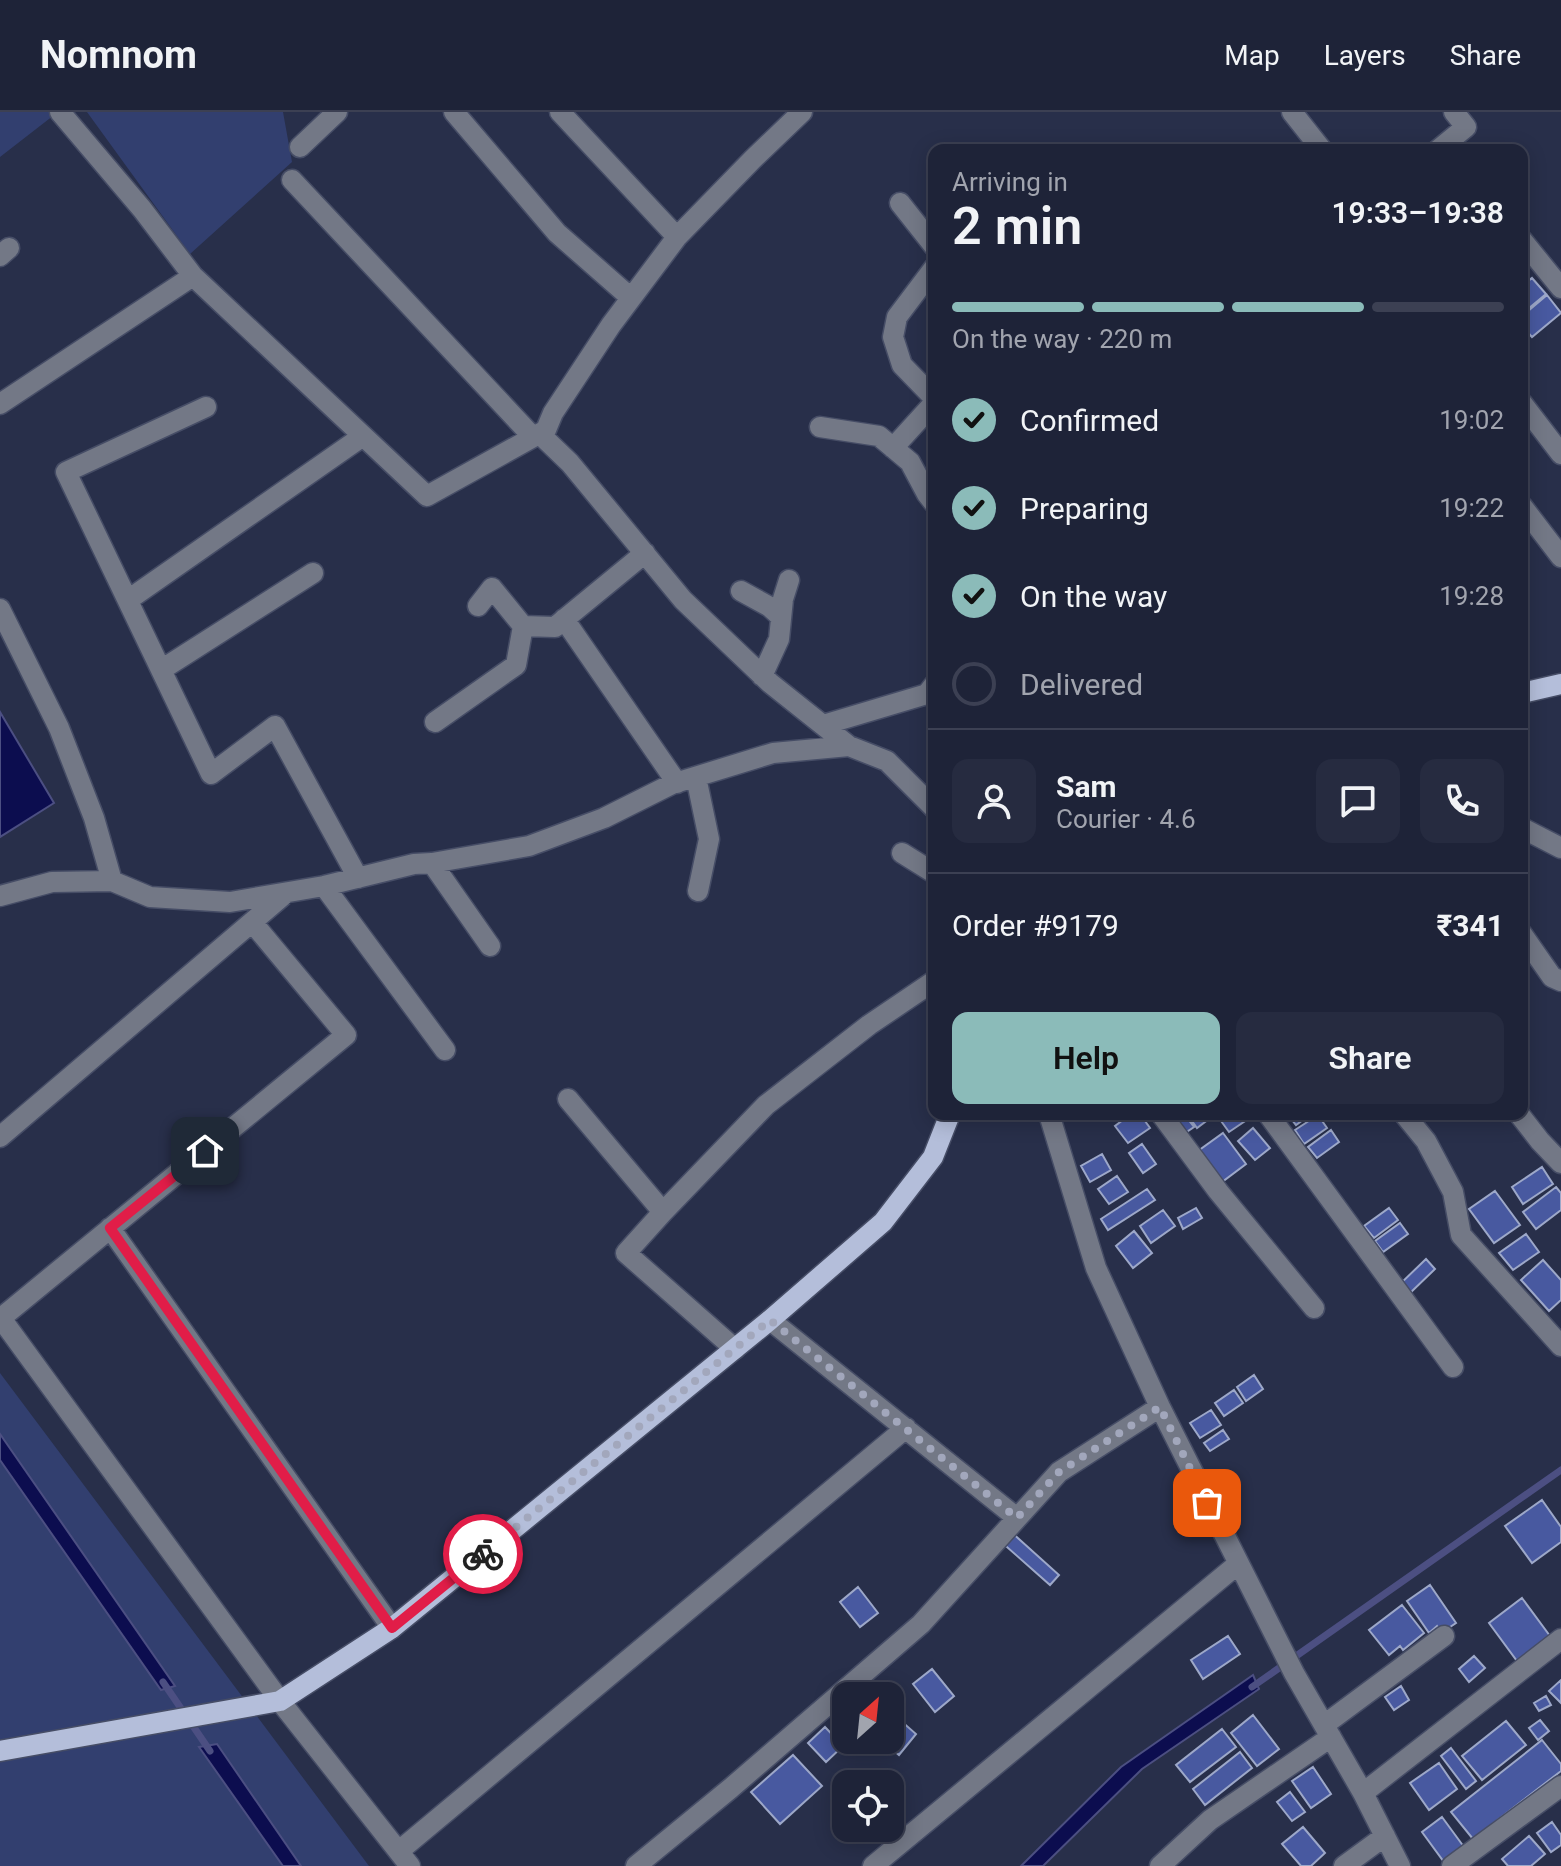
<!DOCTYPE html>
<html lang="en">
<head>
<meta charset="utf-8">
<style>
  body { margin:0; font-family:Roboto,sans-serif; background:#262b40; color:#f1f3f6; height:100vh; display:flex; flex-direction:column; font-size:30px; white-space:nowrap }
  * { box-sizing:border-box; margin:0 }
  p { font-size:26px; color:#a1a4ae }
  .icon { flex:none; width:44px; height:44px; fill:none; stroke:currentColor; stroke-width:2; stroke-linecap:round; stroke-linejoin:round }
  .map { position:relative; flex:1; overflow:hidden }
  .drawer { position:absolute; left:928px; top:32px; width:600px; height:976px; display:flex; flex-direction:column; background:#1e2338; border-radius:16px; box-shadow:0 4px 20px #0003,0 0 0 2px #3c4053 }
  .drawer>* { flex:none }
  .needle { width:52px; rotate:27deg }
  .fabs { position:absolute; left:832px; top:1570px; display:grid; gap:16px }
  .fabs a { display:grid; place-items:center; width:72px; height:72px; border-radius:16px; background:#1e2338; box-shadow:0 4px 20px #0003,0 0 0 2px #3c4053; font-size:40px }
  .pin { position:absolute; display:grid; place-items:center; width:68px; height:68px; color:#fff; margin:-34px; border-radius:16px; box-shadow:0 4px 12px #0006 }
  .courier { position:absolute; display:grid; place-items:center; width:80px; height:80px; margin:-40px; border:6px solid #e11d48; border-radius:50%; background:#fff; color:#222; box-shadow:0 2px 10px #0007 }
  .summary em { font-style:normal; font-weight:600 }
  .summary div { display:flex; flex-direction:column-reverse }
  .summary { display:flex; align-items:center; justify-content:space-between; height:136px; padding:0 24px }
  h1 { font-size:52px; font-weight:600; line-height:60px }
  .bar { display:grid; grid-template-columns:repeat(4,1fr); gap:12px 8px; align-content:center; height:96px; padding:0 24px }
  .bar i { height:10px; border-radius:6px; background:#3c4053 }
  .bar .selected { background:#8bbbb9 }
  .bar p { grid-column:span 4 }
  .line { display:flex; align-items:center; gap:20px; padding:0 24px; border-top:2px solid #3c4053 }
  .line div { flex:1 }
  .round { display:grid; place-items:center; flex:none; width:84px; height:84px; border-radius:16px; background:#262b40 }
  ol { padding:0 24px; list-style:none }
  li { display:flex; align-items:center; gap:24px; height:88px }
  li p { margin-inline-start:auto }
  li .icon { padding:8px; border-radius:50%; background:#8bbbb9; color:#111; stroke-width:4 }
  li:last-child { color:#a1a4ae }
  li i { width:44px; height:44px; border:4px solid #3c4053; border-radius:50% }
  .primary-button { display:flex; gap:16px; margin-top:auto; padding:16px 24px }
  .primary-button a { flex:1; height:92px; border-radius:16px; background:#8bbbb9; color:#111; font-size:32px; font-weight:600; line-height:92px; text-align:center }
  .primary-button a+a { background:#262b40; color:#f1f3f6 }
  header { display:flex; align-items:center; gap:48px; box-sizing:border-box; height:112px; padding:0 40px; background:#1e2338; border-bottom:2px solid #3c4053 }
  header strong { font-size:38px }
  nav { display:flex; gap:44px; margin-inline-start:auto; font-size:28px }
  .map>svg:first-child { display:block }
</style>
</head>
<body>
<header>
<strong>Nomnom</strong>
<nav><a>Map</a><a>Layers</a><a>Share</a></nav>
</header>
<div class="map">
<svg width="1561" height="1754" viewBox="0 0 1561 1754">
  <rect width="100%" height="100%" fill="#282f4a"/>
  <path fill="#323f6f" d="M 0,0 L 58,0 L 0,45 Z
    M 87,0 L 283,0 L 292,50 L 190,142 Z
    M 0,1261 L 369,1754 L 0,1754 Z"/>
  <path fill="#0c0d4f" stroke="#4c4f82" stroke-width="2" d="M 0,600 L 54,691 L 0,725 Z
    M 0,1322 L 175,1574 L 161,1578 L 0,1348 Z
    M 1253,1563 L 1259,1577 L 1142,1657 L 1043,1754 L 1021,1754 L 1121,1655 Z
    M 217,1632 L 301,1754 L 283,1754 L 199,1635 Z"/>
  <g fill="none" stroke-linecap="round" stroke-linejoin="round">
    <path stroke="#4c4f82" stroke-width="7" d="M 163,1570 L 210,1639
      M 1252,1575 L 1561,1358"/>
  </g>
  <path fill="#4859a0" stroke="#9da8c9" stroke-width="2" d="M 1532,166 L 1546,182 L 1522,202 L 1522,174 Z
    M 1547,183 L 1561,201 L 1532,225 L 1522,214 L 1522,204 Z
    M 1131,1002 L 1140,1002 L 1150,1016 L 1128,1031 L 1115,1014 Z
    M 1172,1002 L 1184,1002 L 1194,1015 L 1185,1021 Z
    M 1187,1002 L 1211,1002 L 1213,1004 L 1197,1016 Z
    M 1216,1002 L 1253,1002 L 1254,1003 L 1229,1020 Z
    M 1291,1002 L 1311,1002 L 1296,1013 L 1289,1004 Z
    M 1318,1003 L 1327,1016 L 1304,1032 L 1295,1018 Z
    M 1253,1016 L 1270,1036 L 1255,1048 L 1238,1029 Z
    M 1331,1018 L 1339,1030 L 1317,1046 L 1308,1035 Z
    M 1223,1021 L 1246,1052 L 1222,1070 L 1198,1039 Z
    M 1142,1032 L 1156,1052 L 1143,1061 L 1129,1041 Z
    M 1102,1042 L 1111,1058 L 1090,1070 L 1081,1054 Z
    M 1542,1055 L 1553,1072 L 1523,1092 L 1512,1075 Z
    M 1117,1064 L 1128,1080 L 1109,1092 L 1098,1077 Z
    M 1556,1075 L 1561,1081 L 1561,1098 L 1536,1117 L 1523,1100 Z
    M 1147,1077 L 1155,1088 L 1108,1118 L 1101,1107 Z
    M 1495,1079 L 1520,1113 L 1494,1131 L 1469,1097 Z
    M 1196,1096 L 1202,1106 L 1183,1117 L 1178,1106 Z
    M 1389,1096 L 1398,1108 L 1374,1126 L 1364,1114 Z
    M 1163,1098 L 1175,1114 L 1151,1131 L 1140,1114 Z
    M 1400,1111 L 1408,1122 L 1383,1140 L 1375,1129 Z
    M 1134,1119 L 1152,1141 L 1133,1156 L 1116,1134 Z
    M 1526,1122 L 1539,1140 L 1513,1158 L 1499,1141 Z
    M 1426,1147 L 1435,1157 L 1408,1183 L 1399,1173 Z
    M 1543,1148 L 1561,1168 L 1561,1188 L 1549,1199 L 1521,1168 Z
    M 1254,1263 L 1263,1277 L 1246,1289 L 1237,1275 Z
    M 1234,1278 L 1243,1291 L 1224,1304 L 1215,1291 Z
    M 1211,1298 L 1221,1313 L 1200,1326 L 1190,1311 Z
    M 1223,1318 L 1229,1327 L 1210,1339 L 1204,1331 Z
    M 1542,1388 L 1561,1415 L 1561,1430 L 1532,1451 L 1505,1414 Z
    M 1009,1418 L 1059,1463 L 1050,1473 L 999,1428 Z
    M 1430,1473 L 1456,1511 L 1441,1521 L 1437,1514 L 1429,1521 L 1407,1489 Z
    M 858,1475 L 878,1501 L 860,1515 L 840,1490 Z
    M 1522,1486 L 1550,1524 L 1517,1549 L 1489,1511 Z
    M 1402,1493 L 1424,1521 L 1403,1538 L 1400,1534 L 1389,1543 L 1369,1518 Z
    M 1228,1524 L 1240,1542 L 1203,1567 L 1191,1548 Z
    M 1474,1544 L 1485,1556 L 1469,1570 L 1459,1557 Z
    M 932,1557 L 954,1584 L 935,1600 L 913,1572 Z
    M 1561,1568 L 1561,1591 L 1549,1579 Z
    M 1401,1574 L 1409,1588 L 1394,1598 L 1385,1585 Z
    M 1546,1584 L 1551,1593 L 1539,1599 L 1534,1591 Z
    M 892,1601 L 916,1622 L 899,1643 L 881,1628 L 890,1628 L 890,1603 Z
    M 1253,1603 L 1279,1637 L 1257,1654 L 1231,1621 Z
    M 1540,1608 L 1549,1619 L 1538,1628 L 1529,1616 Z
    M 1506,1609 L 1526,1633 L 1482,1668 L 1462,1644 Z
    M 825,1615 L 843,1634 L 826,1650 L 808,1631 Z
    M 1222,1617 L 1236,1635 L 1190,1670 L 1176,1653 Z
    M 1542,1628 L 1561,1652 L 1561,1659 L 1473,1727 L 1451,1700 Z
    M 1451,1636 L 1476,1669 L 1466,1677 L 1441,1644 Z
    M 1240,1640 L 1252,1656 L 1205,1693 L 1193,1677 Z
    M 793,1643 L 822,1674 L 780,1712 L 751,1680 Z
    M 1439,1651 L 1457,1677 L 1429,1698 L 1410,1671 Z
    M 1313,1655 L 1331,1682 L 1311,1696 L 1292,1669 Z
    M 1290,1680 L 1305,1700 L 1292,1709 L 1277,1690 Z
    M 1442,1705 L 1464,1735 L 1444,1750 L 1422,1720 Z
    M 1552,1710 L 1561,1723 L 1561,1733 L 1551,1740 L 1537,1721 Z
    M 1303,1715 L 1325,1741 L 1311,1754 L 1301,1754 L 1282,1732 Z
    M 1529,1724 L 1545,1742 L 1531,1754 L 1508,1754 L 1502,1747 Z"/>
  <g fill="none" stroke-linecap="round" stroke-linejoin="round">
    <g stroke="#464d66" stroke-width="23">
      <path id="minor" d="M 60,0 L 142,97 L 193,164
        M 454,0 L 557,121 L 631,186
        M 560,0 L 677,125
        M 802,0 L 753,47 L 677,125 L 611,213 L 553,301 L 543,325 L 570,351 L 683,488 L 770,571 L 849,634
        M 1292,0 L 1322,38
        M 300,35 L 337,0
        M 1438,38 L 1466,15 L 1454,0
        M 292,68 L 533,325
        M 900,91 L 934,134
        M 1522,128 L 1561,176
        M 0,144 L 9,136
        M 934,156 L 897,205 L 893,225 L 902,253 L 934,286
        M 1522,291 L 1561,342
        M 0,292 L 193,164 L 427,384 L 546,318
        M 206,295 L 66,360 L 211,662 L 275,614 L 358,766
        M 820,315 L 879,324 L 910,350 L 927,382 L 934,391
        M 893,336 L 934,291
        M 1522,394 L 1561,445
        M 741,479 L 770,495 L 781,505
        M 128,488 L 363,324
        M 478,494 L 492,476 L 523,514
        M 0,497 L 59,616 L 94,706 L 112,769
        M 564,507 L 677,671
        M 161,558 L 313,461
        M 762,564 L 779,527 L 783,487 L 789,468
        M 435,610 L 516,553 L 523,514 L 555,515 L 645,441
        M 823,613 L 927,582 L 934,573
        M 696,665 L 709,727 L 698,779
        M 1522,716 L 1561,736
        M 902,741 L 934,761
        M 432,751 L 490,834
        M 324,774 L 445,938
        M 0,784 L 52,770 L 112,769 L 150,785 L 230,790 L 324,774 L 414,752 L 432,751 L 529,734 L 604,706 L 672,672 L 773,641 L 849,634 L 887,649 L 934,696
        M 1522,822 L 1552,865 L 1561,869
        M 568,987 L 663,1100
        M 1049,1002 L 1096,1156 L 1160,1295 L 1294,1561 L 1363,1681 L 1400,1754
        M 1161,1002 L 1218,1079 L 1314,1196
        M 1268,1002 L 1453,1255
        M 1404,1002 L 1426,1029 L 1453,1080 L 1461,1123 L 1561,1234
        M 1519,1002 L 1540,1029 L 1561,1051
        M 0,1025 L 286,781
        M 110,1116 L 392,1516
        M 0,1205 L 280,1589 L 410,1754
        M 1,1206 L 346,923 L 252,810
        M 770,1208 L 1017,1406
        M 735,1237 L 626,1141 L 663,1100 L 766,993 L 869,913 L 934,869
        M 1324,1613 L 1444,1524
        M 1363,1681 L 1561,1527
        M 399,1739 L 906,1316
        M 636,1754 L 731,1676 L 921,1512 L 1059,1360 L 1160,1295
        M 873,1754 L 1238,1452
        M 1160,1754 L 1210,1708 L 1331,1625
        M 1344,1754 L 1385,1724
        M 1452,1754 L 1561,1674"/>
    </g>
    <g stroke="#464d66" stroke-width="23">
      <path id="major" d="M 1522,581 L 1561,572
        M 0,1639 L 280,1589 L 392,1516 L 770,1208 L 883,1110 L 933,1045 L 950,1002"/>
    </g>
    <use href="#minor" stroke="#737886" stroke-width="20"/>
    <use href="#major" stroke="#b4beda" stroke-width="20"/>
  </g>
  <g fill="none" stroke-linecap="round" stroke-linejoin="round">
    <path stroke="#a2a7bc" stroke-width="8" stroke-dasharray="0 14.4" d="M 483,1442 L 770,1208 L 1017,1406 L 1059,1360 L 1160,1295 L 1207,1391"/>
    <path stroke="#e11d48" stroke-width="10" d="M 205,1039 L 110,1116 L 392,1516 L 483,1442"/>
  </g>
</svg>
<div class="fabs">
<a><svg class="needle" viewBox="-14 -14 28 28"><path d="M0-13l5 13h-10z" fill="#e53935"/><path d="M0 13l5-13h-10z" fill="#a1a4ae"/></svg></a>
<a><svg class="icon" aria-label="locate" viewBox="0 0 24 24"><circle cx="12" cy="12" r="6"/><path d="M12 2v4M12 18v4M2 12h4M18 12h4"/></svg></a>
</div>
<div class="pin" style="left:1207px;top:1391px;background:#ea580c"><svg class="icon" aria-label="bag" viewBox="0 0 24 24"><path d="M5 8h14l-1 12H6zM9 8a3 3 0 0 1 6 0"/></svg></div>
<div class="pin" style="left:205px;top:1039px;background:#1f2937"><svg class="icon" aria-label="home" viewBox="0 0 24 24"><path d="M3 11l9-7 9 7M6 9v11h12V9"/></svg></div>
<div class="courier" style="left:483px;top:1442px"><svg class="icon" aria-label="bike" viewBox="0 0 24 24"><circle cx="6" cy="16" r="4"/><circle cx="18" cy="16" r="4"/><path d="M6 16l4-8h5l3 8M10 8l3 8H6M13 5h3"/></svg></div>
<section class="drawer">
<div class="summary"><div><h1>2 min</h1><p>Arriving in</p></div><em>19:33–19:38</em></div>
<div class="bar"><i class="selected"></i><i class="selected"></i><i class="selected"></i><i></i><p>On the way · 220 m</p></div>
<ol>
<li><svg class="icon" aria-label="check" viewBox="0 0 24 24"><path d="M5 12l5 5 9-10"/></svg>Confirmed<p>19:02</p></li>
<li><svg class="icon" aria-label="check" viewBox="0 0 24 24"><path d="M5 12l5 5 9-10"/></svg>Preparing<p>19:22</p></li>
<li><svg class="icon" aria-label="check" viewBox="0 0 24 24"><path d="M5 12l5 5 9-10"/></svg>On the way<p>19:28</p></li>
<li><i></i>Delivered</li>
</ol>
<div class="line" style="height:144px"><a class="round"><svg class="icon" aria-label="person" viewBox="0 0 24 24"><circle cx="12" cy="8" r="4"/><path d="M4 21q1-7 8-7t8 7"/></svg></a><div><b>Sam</b><p>Courier · 4.6</p></div><a class="round"><svg class="icon" aria-label="chat" viewBox="0 0 24 24"><path d="M4 5h16v11H9l-5 4z"/></svg></a><a class="round"><svg class="icon" aria-label="phone" viewBox="0 0 24 24"><path d="M5 4h4l2 5-3 2q2 4 5 5l2-3 5 2v4C11 20 4 13 5 4z"/></svg></a></div>
<div class="line" style="height:104px"><div>Order #9179</div><b>₹341</b></div>
<div class="primary-button"><a>Help</a><a>Share</a></div>
</section>
</div>
</body>
</html>
